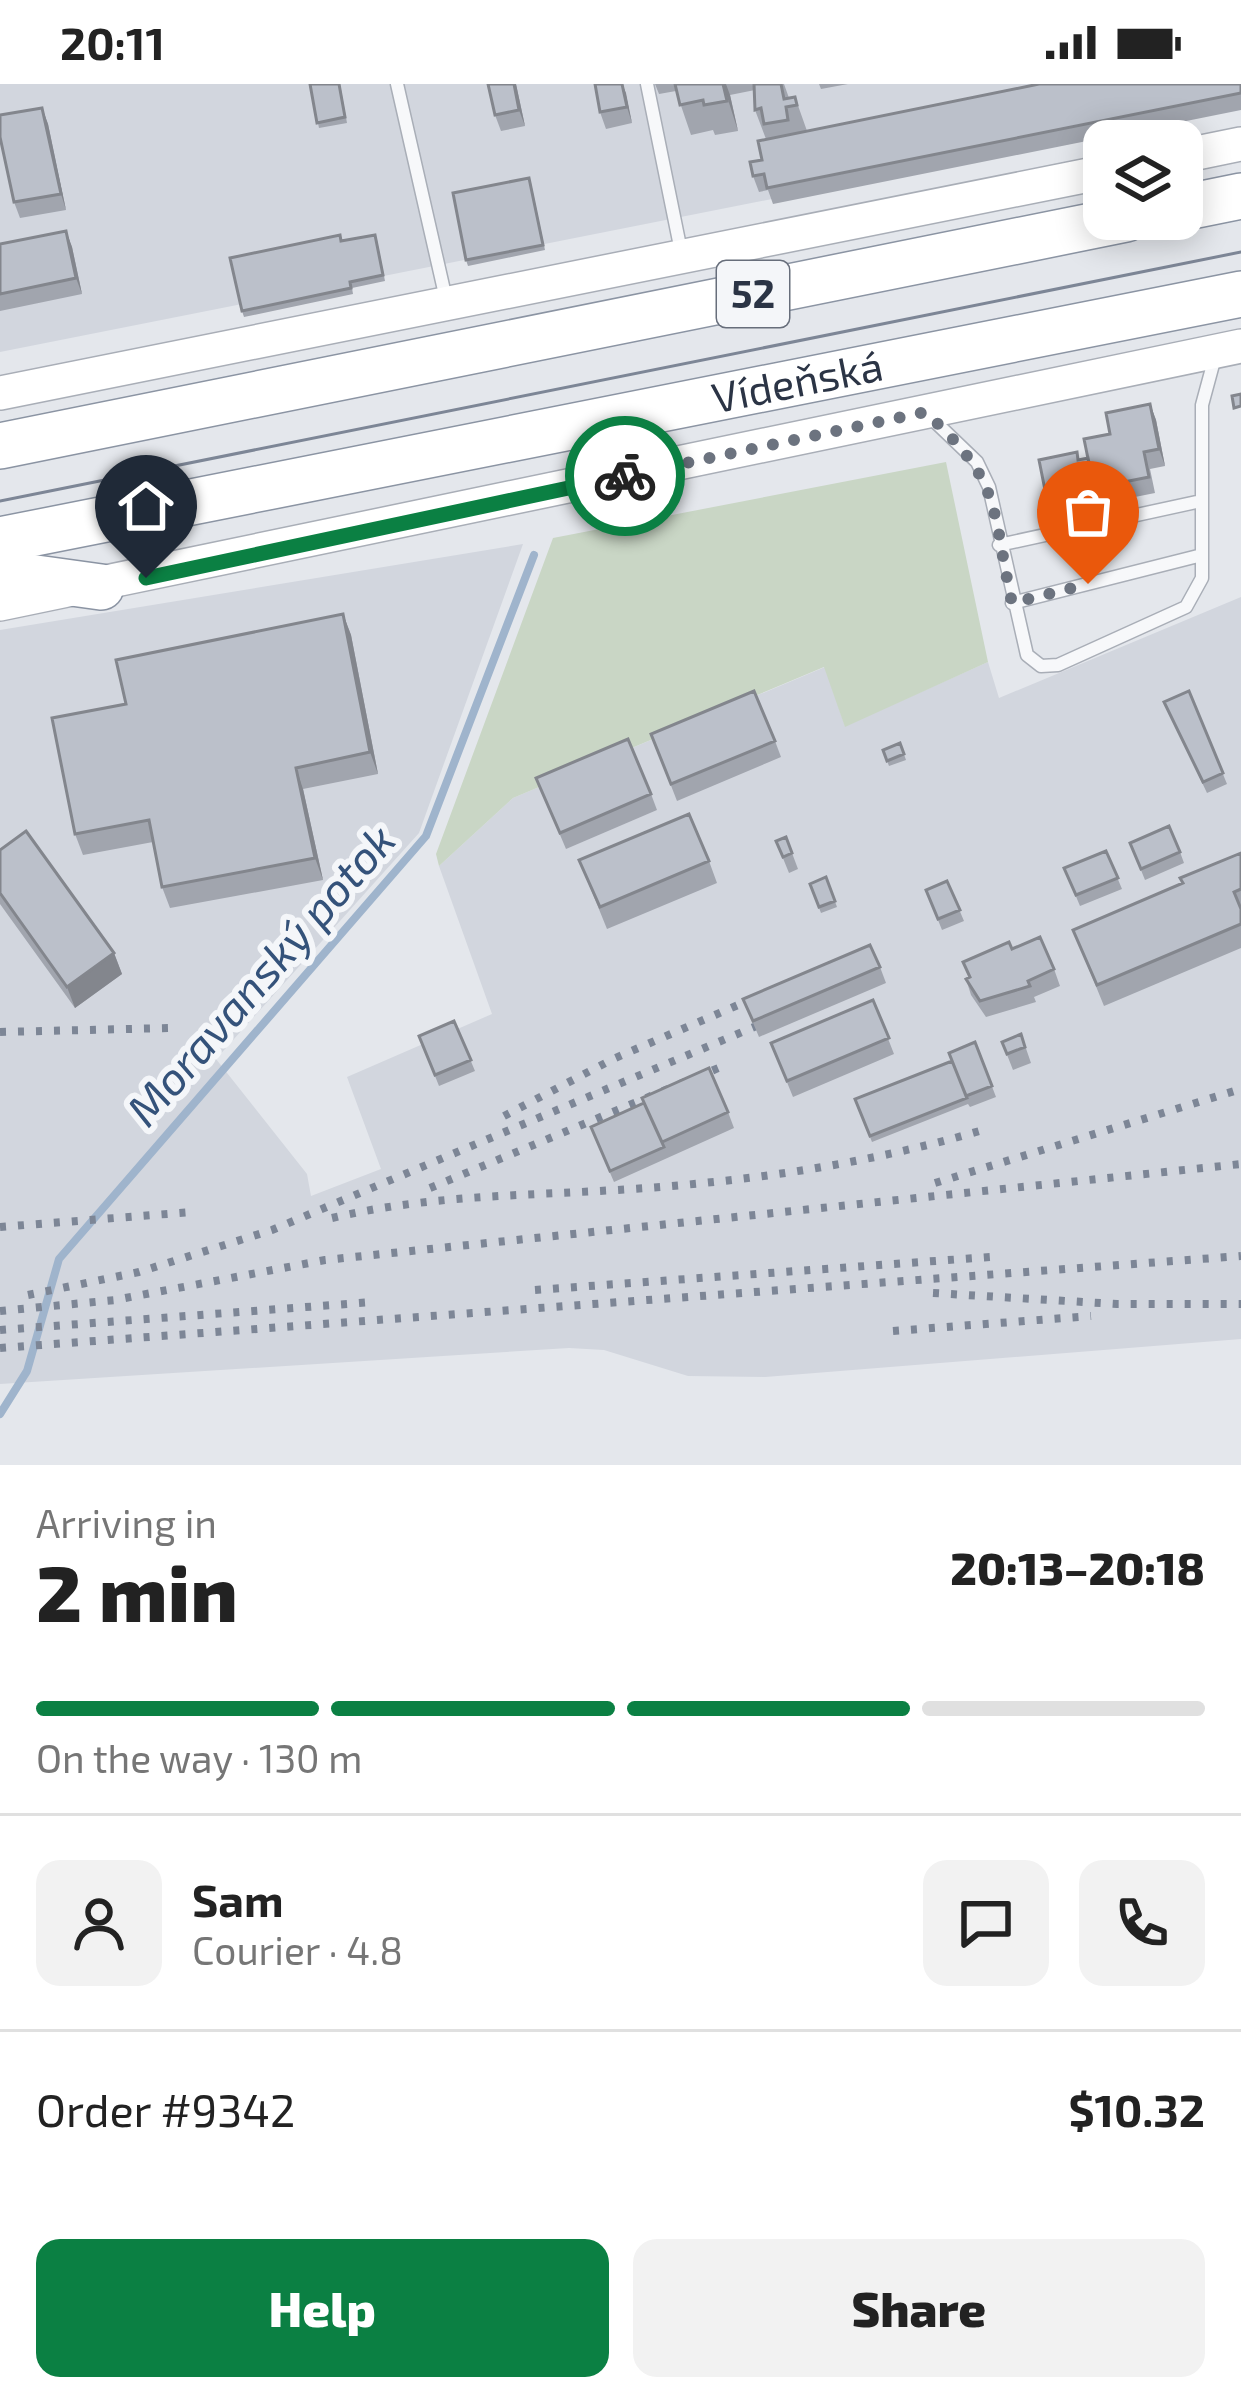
<!DOCTYPE html>
<html lang="en">
<head>
<meta charset="utf-8">
<style>
  body { margin:0; font-family:"Exo 2",sans-serif; background:#f2f2f2; color:#222; height:100vh; display:flex; flex-direction:column; font-size:45px; white-space:nowrap }
  * { box-sizing:border-box; margin:0 }
  p { font-size:39px; color:#767676 }
  .icon { flex:none; width:66px; height:66px; fill:none; stroke:currentColor; stroke-width:2; stroke-linecap:round; stroke-linejoin:round }
  .map { position:relative; height:1381px; overflow:hidden }
  .details { display:flex; flex-direction:column; background:#fff; flex:1 }
  .details>* { flex:none }
  .buttons { position:absolute; left:1083px; top:36px; display:grid; gap:24px }
  .buttons a { display:grid; place-items:center; width:120px; height:120px; border-radius:24px; background:#fff; box-shadow:0 6px 30px #0003; font-size:60px }
  .pin { position:absolute; display:grid; place-items:center; width:102px; height:102px; color:#fff; margin:-123px -51px; border-radius:50% 50% 50% 0; rotate:-45deg; box-shadow:0 0 12px #0007 }
  .pin .icon { rotate:45deg }
  .courier { position:absolute; display:grid; place-items:center; width:120px; height:120px; margin:-60px; border:9px solid #0b8043; border-radius:50%; background:#fff; color:#222; box-shadow:0 3px 15px #0007 }
  .headline em { font-style:normal; font-weight:800 }
  .headline div { display:flex; flex-direction:column-reverse }
  .headline { display:flex; align-items:center; justify-content:space-between; height:204px; padding:0 36px }
  h1 { font-size:78px; font-weight:800; line-height:90px }
  .bar { display:grid; grid-template-columns:repeat(4,1fr); gap:18px 12px; align-content:center; height:144px; padding:0 36px }
  .bar i { height:15px; border-radius:9px; background:#e0e0e0 }
  .bar .active { background:#0b8043 }
  .bar p { grid-column:span 4 }
  .line { display:flex; align-items:center; gap:30px; padding:0 36px; border-top:3px solid #e0e0e0 }
  .line div { flex:1 }
  .round { display:grid; place-items:center; flex:none; width:126px; height:126px; border-radius:24px; background:#f2f2f2 }
  .button { display:flex; gap:24px; margin-top:auto; padding:24px 36px }
  .button a { flex:1; height:138px; border-radius:24px; background:#0b8043; color:#fff; font-size:48px; font-weight:800; line-height:138px; text-align:center }
  .button a+a { background:#f2f2f2; color:#222 }
  .status { display:flex; justify-content:space-between; align-items:center; height:84px; padding:0 60px; background:#fff; direction:ltr }
  .status svg { height:33px; fill:currentColor }
  .map>svg:first-child { display:block }
</style>
</head>
<body>
<div class="status"><b>20:11</b><svg viewBox="0 0 49 12"><path d="M0 12V9h3v3zM5 12V6h3v6zM10 12V3h3v9zM15 12V0h3v12zM26 1h20v11H26zM47 4h2v5h-2z"/></svg></div>
<div class="map">
<svg width="1241" height="1381" viewBox="0 0 1241 1381">
  <rect width="100%" height="100%" fill="#e4e7ec"/>
  <path fill="#d2d6de" d="M 0,0 L 1241,0 L 1241,22 L 0,268 Z
    M 523,460 L 419,749 L 216,975 L 307,1090 L 311,1112 L 381,1085 L 347,993 L 492,930 L 439,782 L 513,714 L 825,583 L 845,642 L 988,578 L 999,614 L 1241,513 L 1241,1255 L 765,1293 L 688,1292 L 604,1266 L 569,1264 L 0,1300 L 0,546 Z"/>
  <path fill="#c9d6c5" d="M 946,378 L 988,578 L 845,643 L 824,583 L 513,714 L 439,782 L 436,770 L 553,454 Z"/>
  <g fill="none" stroke-linecap="round" stroke-linejoin="round">
    <path stroke="#9fb4cc" stroke-width="8" d="M 0,1330 L 27,1287 L 59,1175 L 426,752 L 534,471"/>
    <g stroke="#a9aeb7" stroke-width="15">
      <path id="lane" d="M 397,0 L 446,215
        M 647,0 L 682,172
        M 928,331 L 977,378 L 989,403 L 1027,571 L 1041,582 L 1058,581 L 1186,523 L 1202,494 L 1202,321 L 1215,273
        M 999,461 L 1201,417
        M 1012,519 L 1202,471"/>
    </g>
    <g stroke="#a9aeb7" stroke-width="36">
      <path id="secondary" d="M 1182,72 L 1241,60
        M 0,309 L 1104,88
        M 0,520 L 1241,262"/>
    </g>
    <g stroke="#8b94a3" stroke-width="48">
      <g id="highway">
        <path d="M 1182,124 L 1241,112"/>
        <path d="M 0,362 L 1126,135"/>
        <path id="s1" d="M 0,456 L 1241,210"/>
        <path d="M 0,489 L 101,503"/>
      </g>
    </g>
    <use href="#lane" stroke="#f7f8fa" stroke-width="12"/>
    <use href="#secondary" stroke="#fff" stroke-width="33"/>
    <use href="#highway" stroke="#fff" stroke-width="45"/>
    <path stroke="#7d8696" stroke-width="3" d="M 0,417 L 1241,168"/>
    <path stroke="#7d8696" stroke-width="8" stroke-dasharray="6 12" stroke-linecap="butt" d="M 0,948 L 170,944
      M 504,1032 L 613,975 L 775,905
      M 935,1099 L 1241,1005
      M 430,1104 L 728,980
      M 332,1134 C 433,1110 530,1112 632,1105 C 752,1097 867,1080 983,1046
      M 0,1143 L 192,1128
      M 535,1206 L 990,1173
      M 933,1209 L 1117,1220 L 1241,1220
      M 28,1211 L 139,1188 L 272,1146 L 785,930
      M 0,1227 L 115,1216 L 325,1176 L 1241,1080
      M 0,1246 L 373,1218
      M 893,1247 L 1091,1232
      M 0,1264 L 1241,1172"/>
  </g>
  <path fill="#a1a5ae" d="M 310,0 L 340,0 L 347,39 L 319,44 Z
    M 488,0 L 516,0 L 525,42 L 501,47 L 495,31 Z
    M 595,0 L 623,0 L 632,39 L 606,45 L 600,28 Z
    M 655,0 L 786,0 L 784,0 L 789,14 L 795,13 L 807,47 L 1241,0 L 1241,26 L 773,120 L 768,106 L 759,108 L 753,92 L 762,76 L 766,55 L 755,26 L 755,6 L 730,11 L 738,47 L 715,51 L 713,46 L 691,51 L 676,7 L 659,10 Z
    M 819,0 L 848,0 L 821,5 Z
    M 42,24 L 48,40 L 66,126 L 20,134 L 14,118 Z
    M 531,99 L 545,166 L 468,182 L 466,176 Z
    M 66,147 L 72,163 L 82,210 L 0,227 L 0,160 Z
    M 377,156 L 385,197 L 352,204 L 353,210 L 244,233 L 242,227 Z
    M 1150,320 L 1156,336 L 1165,382 L 1150,385 L 1155,409 L 1100,420 L 1097,412 L 1087,414 L 1095,453 L 1057,461 L 1055,456 L 1079,376 L 1088,374 L 1110,350 Z
    M 343,530 L 351,551 L 378,690 L 303,705 L 323,796 L 170,824 L 162,803 L 153,758 L 83,771 L 75,750 L 126,620 Z
    M 1189,607 L 1227,700 L 1207,709 L 1164,618 Z
    M 651,650 L 775,657 L 781,673 L 677,717 Z
    M 900,659 L 906,676 L 889,682 L 883,666 Z
    M 536,694 L 651,710 L 657,726 L 566,765 Z
    M 786,753 L 798,785 L 789,789 L 776,757 Z
    M 1130,759 L 1180,768 L 1184,779 L 1145,796 Z
    M 0,766 L 114,869 L 122,890 L 75,924 L 0,820 Z
    M 1106,767 L 1122,805 L 1080,822 L 1064,784 Z
    M 1241,769 L 1241,864 L 1104,922 L 1073,846 L 1182,800 Z
    M 579,776 L 709,777 L 717,799 L 607,845 Z
    M 826,793 L 837,823 L 821,829 L 810,800 Z
    M 947,797 L 964,837 L 942,846 L 926,806 Z
    M 1012,865 L 1054,885 L 1060,902 L 1034,913 L 1036,918 L 986,933 L 971,911 L 966,895 Z
    M 880,883 L 886,899 L 759,953 L 743,915 Z
    M 873,916 L 894,970 L 793,1013 L 771,959 Z
    M 454,937 L 475,987 L 439,1002 L 419,952 Z
    M 1021,950 L 1031,979 L 1013,986 L 1002,958 Z
    M 975,958 L 996,1013 L 970,1023 L 968,1020 L 872,1058 L 855,1015 L 952,977 Z
    M 728,1028 L 734,1044 L 614,1098 L 595,1054 Z"/>
  <path fill="#83868d" d="M 514,0 L 516,0 L 525,42 L 519,26 Z
    M 622,0 L 626,9 L 632,39 L 627,23 Z
    M 723,0 L 726,0 L 730,11 L 738,47 Z
    M 42,24 L 48,40 L 66,126 L 61,110 Z
    M 66,147 L 72,163 L 82,210 L 76,194 Z
    M 1150,320 L 1156,336 L 1165,382 L 1159,365 Z
    M 343,530 L 351,551 L 378,690 L 370,668 Z
    M 296,684 L 303,705 L 323,796 L 315,774 Z
    M 114,869 L 122,890 L 75,924 L 67,903 Z"/>
  <path fill="#bbc0ca" stroke="#83868d" stroke-width="3" d="M 310,0 L 339,0 L 345,33 L 317,39 Z
    M 488,0 L 514,0 L 519,26 L 495,31 Z
    M 595,0 L 622,0 L 627,23 L 600,28 Z
    M 675,0 L 723,0 L 727,17 L 704,21 L 703,16 L 680,21 Z
    M 754,0 L 781,0 L 784,15 L 795,13 L 797,21 L 786,23 L 788,36 L 764,40 L 761,24 L 755,26 Z
    M 1039,0 L 1241,0 L 1241,9 L 767,104 L 764,90 L 753,92 L 750,78 L 762,76 L 758,57 Z
    M 42,24 L 61,110 L 14,118 L 0,53 L 0,31 Z
    M 529,94 L 543,161 L 466,176 L 453,109 Z
    M 66,147 L 76,194 L 0,210 L 0,160 Z
    M 340,151 L 341,157 L 375,151 L 383,191 L 350,198 L 351,204 L 242,227 L 230,174 Z
    M 1241,310 L 1241,322 L 1234,324 L 1232,312 Z
    M 1150,320 L 1159,365 L 1144,368 L 1149,393 L 1094,404 L 1084,355 L 1110,350 L 1106,329 Z
    M 1077,368 L 1078,376 L 1088,374 L 1095,406 L 1085,408 L 1093,448 L 1055,456 L 1039,376 Z
    M 343,530 L 370,668 L 296,684 L 315,774 L 162,803 L 149,736 L 75,750 L 52,634 L 126,620 L 116,576 Z
    M 754,607 L 775,657 L 671,700 L 651,650 Z
    M 1189,607 L 1223,689 L 1203,698 L 1164,618 Z
    M 628,655 L 651,710 L 560,749 L 536,694 Z
    M 900,659 L 904,670 L 887,677 L 883,666 Z
    M 689,730 L 709,777 L 600,823 L 579,776 Z
    M 1169,742 L 1180,768 L 1141,785 L 1130,759 Z
    M 26,747 L 114,869 L 67,903 L 0,809 L 0,766 Z
    M 786,753 L 792,769 L 783,773 L 776,757 Z
    M 1106,767 L 1118,794 L 1076,811 L 1064,784 Z
    M 1241,769 L 1241,805 L 1234,808 L 1241,825 L 1241,840 L 1097,901 L 1073,846 L 1183,799 L 1180,794 Z
    M 826,793 L 835,817 L 819,823 L 810,800 Z
    M 947,797 L 960,826 L 938,835 L 926,806 Z
    M 1040,853 L 1054,885 L 1028,897 L 1030,902 L 980,917 L 966,895 L 970,893 L 963,878 L 1009,858 L 1012,865 Z
    M 870,861 L 880,883 L 753,937 L 743,915 Z
    M 873,916 L 889,954 L 787,997 L 771,959 Z
    M 454,937 L 471,976 L 435,991 L 419,952 Z
    M 1021,950 L 1025,963 L 1007,970 L 1002,958 Z
    M 975,958 L 992,1002 L 966,1012 L 949,969 Z
    M 952,977 L 967,1014 L 870,1052 L 855,1015 Z
    M 709,984 L 728,1028 L 662,1058 L 642,1014 Z
    M 644,1019 L 664,1063 L 610,1087 L 591,1043 Z"/>
  <g fill="none" stroke-linecap="round" stroke-linejoin="round">
    <path stroke="#6c737f" stroke-width="12" stroke-dasharray="0 21.6" d="M 625,392 L 925,328 C 1003,398 991,423 1012,519 L 1088,500"/>
    <path stroke="#0b8043" stroke-width="15" d="M 146,494 L 625,392"/>
  </g>
  <g text-anchor="middle" stroke-width="12" stroke-linejoin="round" paint-order="stroke">
    <rect fill="#f4f6f9" stroke="#676e7b" stroke-width="3" x="717" y="177" width="72" height="66" rx="9"/>
    <g font-size="39" font-weight="bold" fill="#2b3445">
      <text x="753" y="224">52</text>
    </g>
    <g font-size="42" fill="#2b3445" stroke="#f4f6f9">
      <text dy="15" stroke="none"><textPath href="#s1" startOffset="813">Vídeňská</textPath></text>
    </g>
    <g font-size="45" font-style="italic" fill="#34527a" stroke="#f4f6f9">
      <text transform="translate(261 891) rotate(-49)" y="16">Moravanský potok</text>
    </g>
  </g>
</svg>
<div class="buttons">
<a><svg class="icon" aria-label="layers" viewBox="0 0 24 24"><path d="M12 4l9 5-9 5-9-5zM3 14l9 5 9-5"/></svg></a>
</div>
<div class="pin" style="left:1088px;top:500px;background:#ea580c"><svg class="icon" aria-label="bag" viewBox="0 0 24 24"><path d="M5 8h14l-1 12H6zM9 8a3 3 0 0 1 6 0"/></svg></div>
<div class="pin" style="left:146px;top:494px;background:#1f2937"><svg class="icon" aria-label="home" viewBox="0 0 24 24"><path d="M3 11l9-7 9 7M6 9v11h12V9"/></svg></div>
<div class="courier" style="left:625px;top:392px"><svg class="icon" aria-label="bike" viewBox="0 0 24 24"><circle cx="6" cy="16" r="4"/><circle cx="18" cy="16" r="4"/><path d="M6 16l4-8h5l3 8M10 8l3 8H6M13 5h3"/></svg></div>
</div>
<section class="details">
<div class="headline"><div><h1>2 min</h1><p>Arriving in</p></div><em>20:13–20:18</em></div>
<div class="bar"><i class="active"></i><i class="active"></i><i class="active"></i><i></i><p>On the way · 130 m</p></div>
<div class="line" style="height:216px"><a class="round"><svg class="icon" aria-label="person" viewBox="0 0 24 24"><circle cx="12" cy="8" r="4"/><path d="M4 21q1-7 8-7t8 7"/></svg></a><div><b>Sam</b><p>Courier · 4.8</p></div><a class="round"><svg class="icon" aria-label="chat" viewBox="0 0 24 24"><path d="M4 5h16v11H9l-5 4z"/></svg></a><a class="round"><svg class="icon" aria-label="phone" viewBox="0 0 24 24"><path d="M5 4h4l2 5-3 2q2 4 5 5l2-3 5 2v4C11 20 4 13 5 4z"/></svg></a></div>
<div class="line" style="height:156px"><div>Order #9342</div><b>$10.32</b></div>
<div class="button"><a>Help</a><a>Share</a></div>
</section>
</body>
</html>
